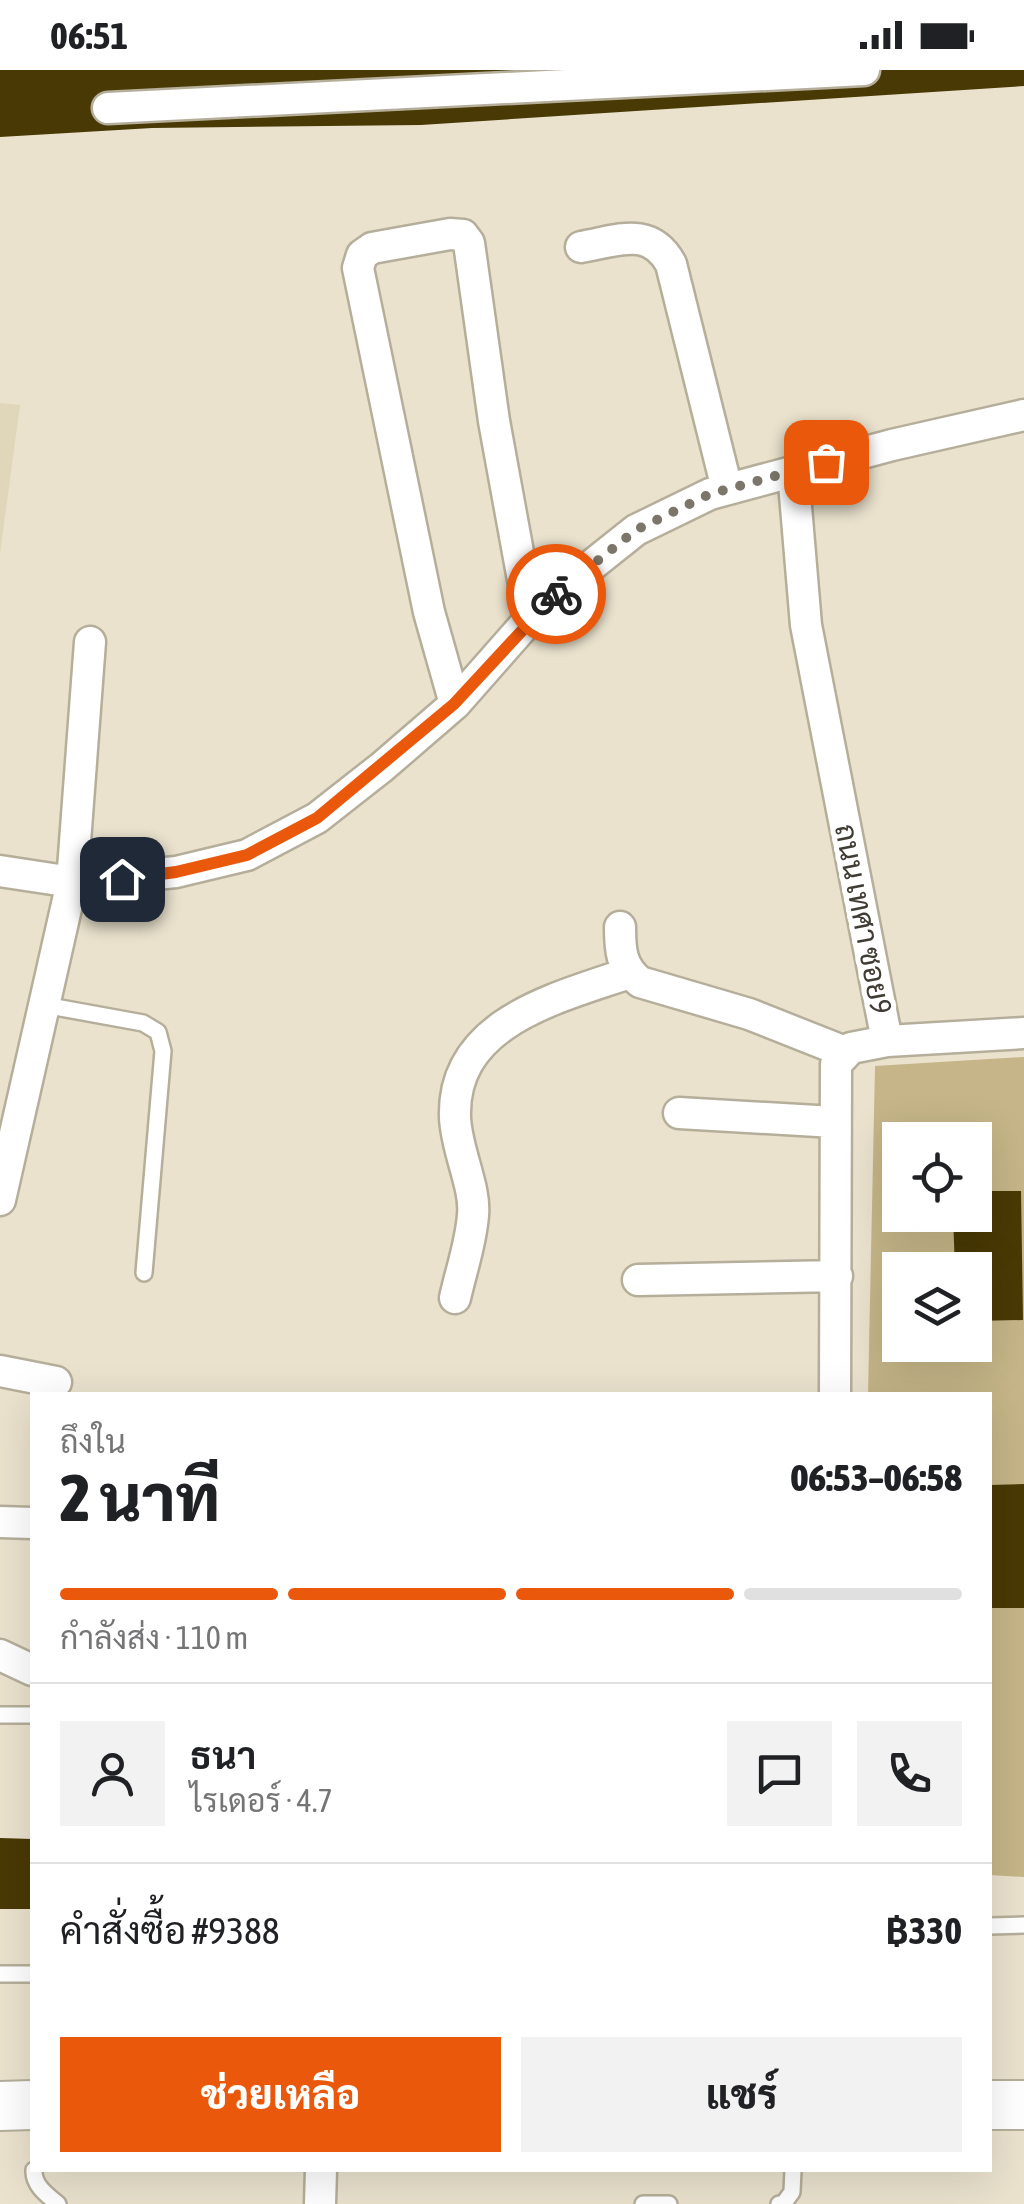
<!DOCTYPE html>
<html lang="th">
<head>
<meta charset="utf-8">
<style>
  body { margin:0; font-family:"Asap Condensed",Sarabun,sans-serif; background:#f2f2f2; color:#202124; height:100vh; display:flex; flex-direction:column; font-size:38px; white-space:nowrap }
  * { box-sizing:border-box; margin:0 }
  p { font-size:32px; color:#757577 }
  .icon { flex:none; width:55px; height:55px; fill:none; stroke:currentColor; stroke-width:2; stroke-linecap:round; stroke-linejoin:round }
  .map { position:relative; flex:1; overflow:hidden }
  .panel { position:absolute; left:30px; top:1322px; width:962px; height:780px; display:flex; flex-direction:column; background:#fff; border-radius:0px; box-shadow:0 10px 40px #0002 }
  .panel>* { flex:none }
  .controls { position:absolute; left:882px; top:1052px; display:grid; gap:20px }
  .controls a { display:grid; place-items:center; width:110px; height:110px; border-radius:0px; background:#fff; box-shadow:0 10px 40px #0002; font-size:50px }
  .pin { position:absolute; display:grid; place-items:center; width:85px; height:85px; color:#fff; margin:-42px; border-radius:20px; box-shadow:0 5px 15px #0006 }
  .courier { position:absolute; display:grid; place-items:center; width:100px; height:100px; margin:-50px; border:8px solid #ea580c; border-radius:50%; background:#fff; color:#222; box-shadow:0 2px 12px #0007 }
  .head em { font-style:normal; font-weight:800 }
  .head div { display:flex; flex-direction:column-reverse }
  .head { display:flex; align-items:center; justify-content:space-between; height:170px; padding:0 30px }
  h1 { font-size:65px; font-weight:800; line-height:75px }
  .bar { display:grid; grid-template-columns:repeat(4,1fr); gap:15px 10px; align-content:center; height:120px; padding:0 30px }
  .bar i { height:12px; border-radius:8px; background:#e0e0e0 }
  .bar .current { background:#ea580c }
  .bar p { grid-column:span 4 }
  .line { display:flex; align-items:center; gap:25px; padding:0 30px; border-top:2px solid #e0e0e0 }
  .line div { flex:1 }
  .round { display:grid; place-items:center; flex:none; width:105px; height:105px; border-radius:0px; background:#f2f2f2 }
  .button { display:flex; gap:20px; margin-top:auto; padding:20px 30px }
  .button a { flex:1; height:115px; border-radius:0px; background:#ea580c; color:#fff; font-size:40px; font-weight:800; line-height:115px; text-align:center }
  .button a+a { background:#f2f2f2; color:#202124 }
  .status { display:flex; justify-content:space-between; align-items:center; height:70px; padding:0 50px; background:#fff; direction:ltr }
  .status svg { height:28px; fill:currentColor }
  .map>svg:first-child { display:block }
</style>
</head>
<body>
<div class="status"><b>06:51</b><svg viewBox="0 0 49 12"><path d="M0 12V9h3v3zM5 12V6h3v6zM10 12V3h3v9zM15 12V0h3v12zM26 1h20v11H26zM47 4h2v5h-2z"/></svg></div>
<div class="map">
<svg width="1024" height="2134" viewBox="0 0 1024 2134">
  <rect width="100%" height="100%" fill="#eae2cd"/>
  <path fill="#e0d6ba" d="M 0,333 L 20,335 L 0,484 Z"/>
  <path fill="#c5b588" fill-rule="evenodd" d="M 1024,987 L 1024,1807 L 990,1805 L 990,1325 L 868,1325 L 875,996 ZM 900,1070 L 975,1070 L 975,1145 L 900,1145 ZM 900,1200 L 975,1200 L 975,1275 L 900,1275 Z"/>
  <path fill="#493905" d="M 0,0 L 1024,0 L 1024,16 L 421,55 L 152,58 L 0,67 Z
    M 975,1121 L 1021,1121 L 1023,1250 L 975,1251 L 975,1200 L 955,1200 L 953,1145 L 975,1145 Z
    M 1024,1414 L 1024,1538 L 990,1538 L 990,1415 Z
    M 0,1768 L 32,1769 L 32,1839 L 0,1839 Z"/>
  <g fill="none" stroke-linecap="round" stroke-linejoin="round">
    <g stroke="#b5ae9a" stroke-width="20">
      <path id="lane" d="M 44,935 L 143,953 L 158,962 L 163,981 L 144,1203
        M 0,1645 L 32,1645
        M 990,1856 L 1024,1855
        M 0,1904 L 32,1904
        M 34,2100 C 33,2115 47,2125 58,2134
        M 643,2134 L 669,2134
        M 779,2134 L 784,2133 L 792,2122 L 793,2100"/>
    </g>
    <g stroke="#b5ae9a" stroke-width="35">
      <path id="street" d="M 108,38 L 864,0
        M 581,177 C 617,171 650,155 671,194 L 727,419
        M 793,401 L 806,555 L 887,971 L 851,978 L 836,994 L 835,1325
        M 455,634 L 429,542 L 358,198 L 362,185 L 372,178 L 450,164 L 463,165 L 469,173 L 494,351 L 530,548
        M 0,801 L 72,812 L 176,802 L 247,785 L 317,748 L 382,697 L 455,634 L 543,534 L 636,460 L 710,424 L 892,375 L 1024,345
        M 620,857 C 620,880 621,897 640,912 L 749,944 L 845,982
        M 887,971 L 1024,963
        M 679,1043 L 834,1052
        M 0,1130 L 72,812 L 90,572
        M 638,1210 L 837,1206
        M 455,1228 C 461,1201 471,1173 473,1145 C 476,1117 456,1080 455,1047 C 452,952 557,928 629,903
        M 0,1301 L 56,1312
        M 0,1452 L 32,1453
        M 0,1585 L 32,1600
        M 320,2134 L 321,2100"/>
    </g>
    <g stroke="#b5ae9a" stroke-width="52">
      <path id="primary" d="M 990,2035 L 1024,2035
        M 0,2036 L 32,2035"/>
    </g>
    <use href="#lane" stroke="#fff" stroke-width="15"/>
    <use href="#street" stroke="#fff" stroke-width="30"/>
    <use href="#primary" stroke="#fff" stroke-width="48"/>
  </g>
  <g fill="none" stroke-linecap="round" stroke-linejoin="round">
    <path stroke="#7c766a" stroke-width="10" stroke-dasharray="0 18" d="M 556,524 L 636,460 L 710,424 L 826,392"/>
    <path stroke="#ea580c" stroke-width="12" d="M 122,809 L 176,802 L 247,785 L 317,748 L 454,634 L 556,524"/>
  </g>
  <g text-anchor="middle" stroke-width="10" stroke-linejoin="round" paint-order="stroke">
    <g font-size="30" fill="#403c34" stroke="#fff">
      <text transform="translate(863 849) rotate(79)" y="10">ถนน เทศา ซอย9</text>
    </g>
  </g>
</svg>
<div class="controls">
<a><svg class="icon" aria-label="locate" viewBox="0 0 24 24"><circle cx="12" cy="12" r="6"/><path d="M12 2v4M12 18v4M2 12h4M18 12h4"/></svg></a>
<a><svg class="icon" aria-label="layers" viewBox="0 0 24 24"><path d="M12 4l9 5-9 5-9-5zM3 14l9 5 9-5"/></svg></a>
</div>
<div class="pin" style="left:826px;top:392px;background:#ea580c"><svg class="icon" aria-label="bag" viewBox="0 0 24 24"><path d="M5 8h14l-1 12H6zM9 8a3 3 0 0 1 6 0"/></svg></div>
<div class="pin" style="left:122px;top:809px;background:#1f2937"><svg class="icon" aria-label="home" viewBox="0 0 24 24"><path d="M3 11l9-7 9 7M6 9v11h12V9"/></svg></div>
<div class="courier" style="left:556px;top:524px"><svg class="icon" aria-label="bike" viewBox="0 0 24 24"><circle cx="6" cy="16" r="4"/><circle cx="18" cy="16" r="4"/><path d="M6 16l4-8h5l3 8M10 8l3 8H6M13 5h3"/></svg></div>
<section class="panel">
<div class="head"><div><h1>2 นาที</h1><p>ถึงใน</p></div><em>06:53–06:58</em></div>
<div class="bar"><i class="current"></i><i class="current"></i><i class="current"></i><i></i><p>กำลังส่ง · 110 m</p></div>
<div class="line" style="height:180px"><a class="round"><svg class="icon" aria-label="person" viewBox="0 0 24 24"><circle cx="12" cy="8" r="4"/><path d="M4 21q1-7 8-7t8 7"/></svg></a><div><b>ธนา</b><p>ไรเดอร์ · 4.7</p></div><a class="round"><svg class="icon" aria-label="chat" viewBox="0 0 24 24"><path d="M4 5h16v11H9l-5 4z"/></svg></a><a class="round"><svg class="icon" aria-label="phone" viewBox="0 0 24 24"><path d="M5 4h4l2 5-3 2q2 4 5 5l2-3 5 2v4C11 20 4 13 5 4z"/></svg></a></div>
<div class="line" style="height:130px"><div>คำสั่งซื้อ #9388</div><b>฿330</b></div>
<div class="button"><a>ช่วยเหลือ</a><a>แชร์</a></div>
</section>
</div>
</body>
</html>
